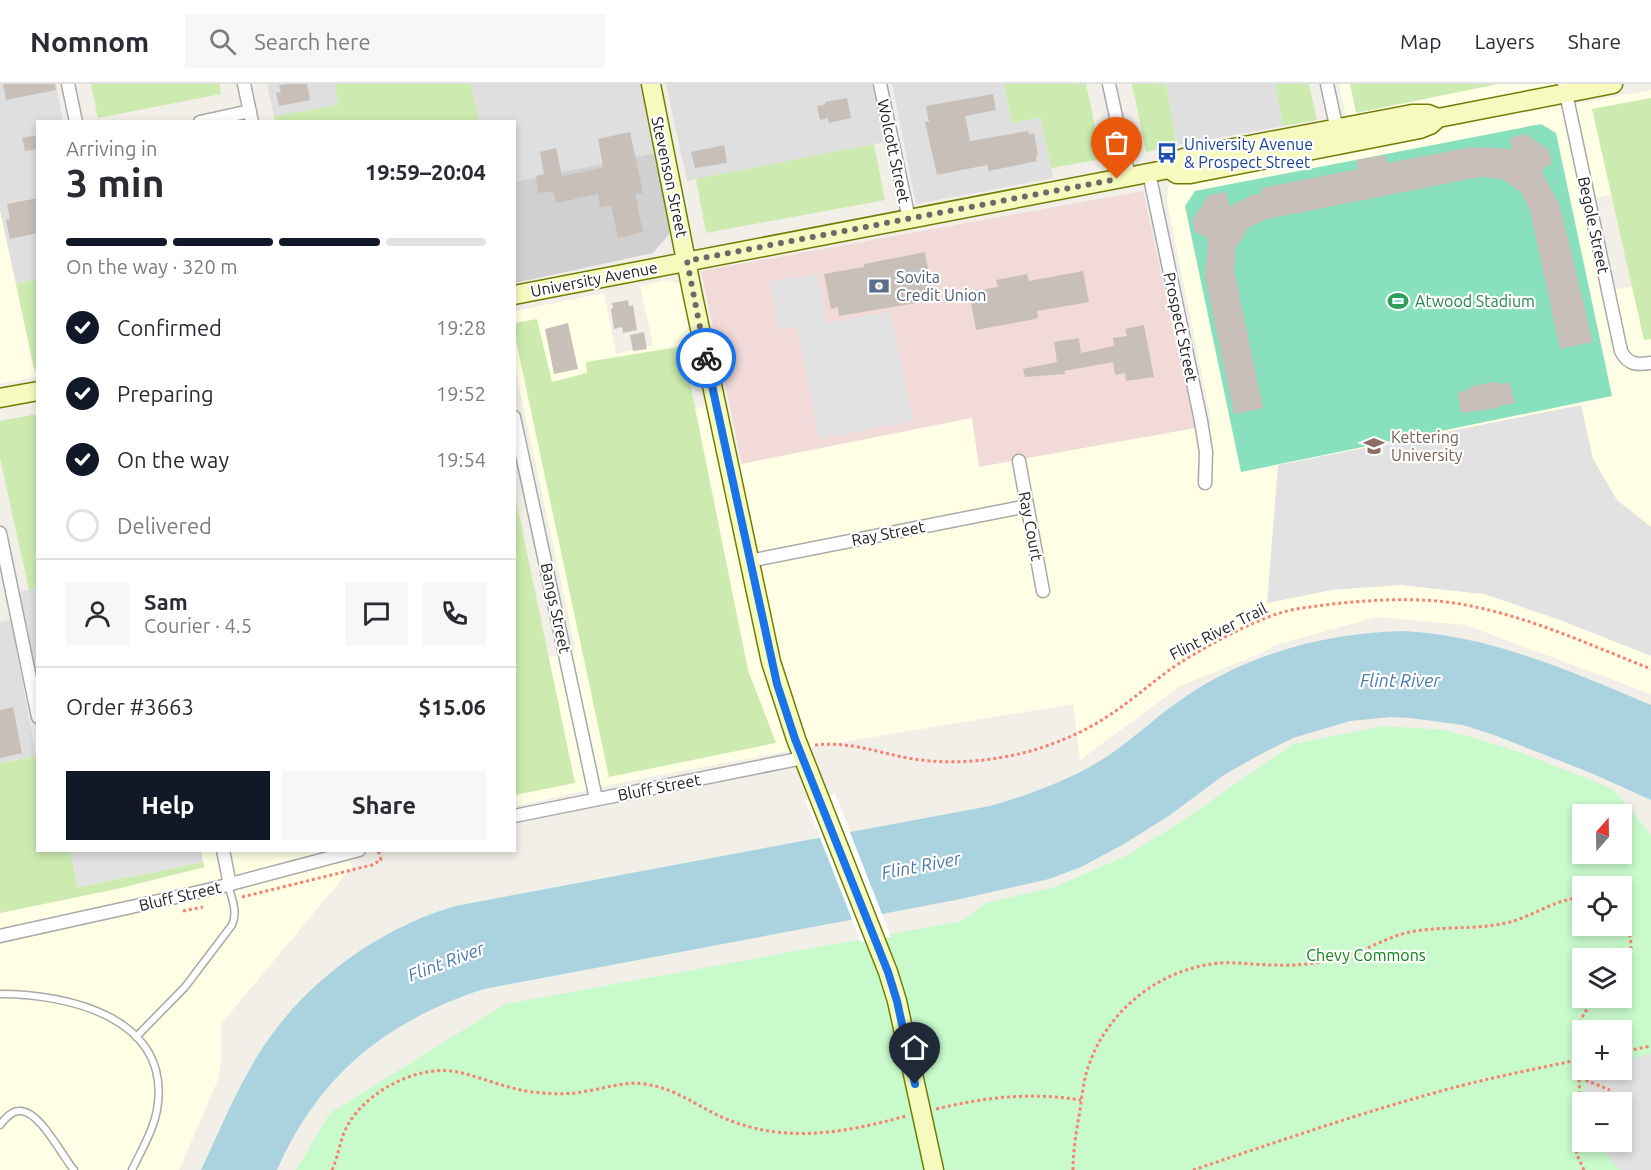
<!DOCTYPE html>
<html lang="en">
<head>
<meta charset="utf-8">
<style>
  body { margin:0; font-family:Ubuntu,sans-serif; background:#f7f7f7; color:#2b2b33; height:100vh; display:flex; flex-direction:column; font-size:22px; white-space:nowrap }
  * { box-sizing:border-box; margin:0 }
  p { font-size:20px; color:#7c7c81 }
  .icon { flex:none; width:33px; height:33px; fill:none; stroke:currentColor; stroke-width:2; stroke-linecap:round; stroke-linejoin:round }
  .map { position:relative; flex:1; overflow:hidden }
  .side { position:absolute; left:36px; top:36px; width:480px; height:732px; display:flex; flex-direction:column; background:#fff; border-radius:0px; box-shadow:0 3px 9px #0003 }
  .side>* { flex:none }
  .needle { width:39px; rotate:20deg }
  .buttons { position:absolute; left:1572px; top:720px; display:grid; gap:12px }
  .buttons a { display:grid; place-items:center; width:60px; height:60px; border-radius:0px; background:#fff; box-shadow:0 3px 9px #0003; font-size:30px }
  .pin { position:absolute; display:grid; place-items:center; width:51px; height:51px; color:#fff; margin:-62px -26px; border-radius:50% 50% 50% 0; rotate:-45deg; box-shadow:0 0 6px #0007 }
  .pin .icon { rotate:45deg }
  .courier { position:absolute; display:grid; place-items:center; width:60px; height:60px; margin:-30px; border:4px solid #1a73e8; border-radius:50%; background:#fff; color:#222; box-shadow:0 2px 8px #0007 }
  .summary em { font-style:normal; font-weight:700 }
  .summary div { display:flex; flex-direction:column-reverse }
  .summary { display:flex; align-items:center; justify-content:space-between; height:102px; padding:0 30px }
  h1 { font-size:39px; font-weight:700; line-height:45px }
  .bar { display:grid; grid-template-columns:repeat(4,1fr); gap:9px 6px; align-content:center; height:72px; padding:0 30px }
  .bar i { height:8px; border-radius:4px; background:#e1e1e2 }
  .bar .selected { background:#111827 }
  .bar p { grid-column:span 4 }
  .line { display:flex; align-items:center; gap:15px; padding:0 30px; border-top:2px solid #e1e1e2 }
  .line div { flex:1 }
  .round { display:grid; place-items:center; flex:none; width:63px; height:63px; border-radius:0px; background:#f7f7f7 }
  ol { padding:0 30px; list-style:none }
  li { display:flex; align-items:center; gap:18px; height:66px }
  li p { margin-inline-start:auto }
  li .icon { padding:6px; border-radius:50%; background:#111827; color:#fff; stroke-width:4 }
  li:last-child { color:#7c7c81 }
  li i { width:33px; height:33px; border:3px solid #e1e1e2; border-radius:50% }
  .cta { display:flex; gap:12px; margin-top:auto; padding:12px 30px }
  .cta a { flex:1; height:69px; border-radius:0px; background:#111827; color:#fff; font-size:24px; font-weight:700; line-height:69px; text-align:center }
  .cta a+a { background:#f7f7f7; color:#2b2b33 }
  header { display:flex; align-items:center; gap:36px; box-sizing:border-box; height:84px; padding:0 30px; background:#fff; border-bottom:2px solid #e1e1e2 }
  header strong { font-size:28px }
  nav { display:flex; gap:33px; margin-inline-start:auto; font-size:21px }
  .search { width:420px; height:54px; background:#f7f7f7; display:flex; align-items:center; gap:15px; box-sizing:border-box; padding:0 21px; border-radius:0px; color:#7c7c81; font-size:22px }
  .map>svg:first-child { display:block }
</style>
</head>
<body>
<header>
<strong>Nomnom</strong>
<div class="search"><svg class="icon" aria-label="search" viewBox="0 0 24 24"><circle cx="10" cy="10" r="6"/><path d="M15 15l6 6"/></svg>Search here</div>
<nav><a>Map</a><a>Layers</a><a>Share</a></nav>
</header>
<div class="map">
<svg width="1651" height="1086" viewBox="0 0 1651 1086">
  <rect width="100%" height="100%" fill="#f2efe9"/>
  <path fill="#e0dfdf" d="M 0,0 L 56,0 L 63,37 L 38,38 L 37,195 L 16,200 L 0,127 Z
    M 267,0 L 335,0 L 339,21 L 274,32 Z
    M 471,0 L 641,0 L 655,69 L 515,98 L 514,38 L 479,37 Z
    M 666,0 L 872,0 L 885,58 L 687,97 Z
    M 892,0 L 1004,0 L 1012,39 L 1041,34 L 1053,94 L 916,120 Z
    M 1166,0 L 1275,0 L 1283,42 L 1177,61 Z
    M 37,504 L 37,606 L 18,508 Z
    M 11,536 L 36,672 L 0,679 L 0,538 Z"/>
  <path fill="#f2dad9" d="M 1143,107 L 1195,344 L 979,383 L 971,334 L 742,380 L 701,187 Z"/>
  <path fill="#ffffe5" d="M 1339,0 L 1555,0 L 1560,23 L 1651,6 L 1651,103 L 1584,116 L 1603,209 L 1651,198 L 1651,610 L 1466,541 L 1377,533 L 1275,561 L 1262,569 L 1180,602 L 1080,676 L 1073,620 L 783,668 L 639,695 L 515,722 L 514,581 L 576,567 L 515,284 L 515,227 L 604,209 L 616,270 L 653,261 L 640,202 L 666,196 L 678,199 L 683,204 L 702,291 L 612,309 L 617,338 L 709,322 L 721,384 L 972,334 L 979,383 L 1212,341 L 1167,117 L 1168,103 L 1171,99 L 1176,97 L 1352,62 Z
    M 0,127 L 36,293 L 0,300 Z
    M 37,672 L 38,766 L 347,767 L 352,783 L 221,940 L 221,981 L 217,998 L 179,1086 L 0,1086 L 0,679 Z"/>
  <path fill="#d0d0d0" d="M 655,69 L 670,149 L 653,169 L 515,199 L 514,98 Z"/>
  <path fill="#cdebb0" d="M 91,0 L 220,0 L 221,10 L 98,34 Z
    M 335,0 L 471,0 L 479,37 L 275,37 L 274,32 L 338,21 Z
    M 1004,0 L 1086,0 L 1102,75 L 1051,84 L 1041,34 L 1012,39 Z
    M 1132,0 L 1166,0 L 1177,61 L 1146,68 Z
    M 1275,0 L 1309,0 L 1317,36 L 1283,42 Z
    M 1350,0 L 1498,0 L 1356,29 Z
    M 1651,14 L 1651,255 L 1644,256 L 1592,25 Z
    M 874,60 L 885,116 L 706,149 L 696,95 Z
    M 37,195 L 38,284 L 34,285 L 16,200 Z
    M 537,235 L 552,298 L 587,289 L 586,278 L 678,263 L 684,269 L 748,586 L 776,659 L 609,693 L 515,252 L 515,239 Z
    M 37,330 L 38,504 L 29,506 L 0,374 L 0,337 Z
    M 515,411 L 575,699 L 515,711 L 514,711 Z
    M 37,672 L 38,766 L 70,767 L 78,803 L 203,778 L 205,783 L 117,805 L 0,829 L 0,679 Z"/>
  <path fill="#c8facc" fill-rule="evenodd" d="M 1384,642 L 1446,646 L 1517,667 L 1613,705 L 1651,751 L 1651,1086 L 296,1086 L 330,1029 L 505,920 L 962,837 L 986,819 L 1055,803 L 1128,771 L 1185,735 L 1293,660 ZM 1582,730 L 1622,730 L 1622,770 L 1582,770 ZM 1582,802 L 1622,802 L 1622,842 L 1582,842 ZM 1582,874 L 1622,874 L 1622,914 L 1582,914 ZM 1582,946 L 1622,946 L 1622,986 L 1582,986 ZM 1582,1018 L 1622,1018 L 1622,1058 L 1582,1058 Z"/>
  <path fill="#88e0be" d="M 1541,40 L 1556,49 L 1612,312 L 1241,388 L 1185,122 L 1195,107 Z"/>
  <path fill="#e2e2e2" d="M 817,189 L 827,239 L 890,227 L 913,337 L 819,355 L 797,242 L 779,246 L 770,198 Z
    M 1581,321 L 1593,375 L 1617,416 L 1651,443 L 1651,572 L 1560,536 L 1484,510 L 1400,501 L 1332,506 L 1267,519 L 1278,381 Z
    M 70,767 L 201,767 L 203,778 L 78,803 Z
    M 1651,970 L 1651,1086 L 1620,1086 L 1597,1058 L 1622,1058 L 1622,1018 L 1584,1018 L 1587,995 L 1598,992 L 1597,986 L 1622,986 L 1622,976 Z"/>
  <path fill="#aad3df" d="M 1404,547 C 1493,552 1570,587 1651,621 L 1651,716 L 1591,689 L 1494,651 L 1463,641 L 1410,634 L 1391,633 L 1350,637 L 1293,654 L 1261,670 L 1224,691 L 1170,731 L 1124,760 L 1081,783 L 1049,795 L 956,816 L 484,905 C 386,937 319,991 277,1086 L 201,1086 C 219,1048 236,1007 258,971 C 302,900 375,846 455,822 L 990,722 C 1034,709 1074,695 1112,669 C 1138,651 1161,628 1188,611 C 1252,568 1328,549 1404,547 Z"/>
  <path fill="#fff" d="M 835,710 L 891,853 L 861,858 L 805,716 Z"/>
  <path fill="#c7bfb8" d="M 3,0 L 55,0 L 56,6 L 6,16 Z
    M 287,0 L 307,0 L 310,16 L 279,22 L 276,9 L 281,8 L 279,1 Z
    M 993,10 L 996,26 L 965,32 L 970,57 L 1028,47 L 1029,50 L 1034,49 L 1038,71 L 1036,72 L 1037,77 L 989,87 L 987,81 L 937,91 L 925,38 L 929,38 L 926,22 Z
    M 847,14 L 851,34 L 829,39 L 828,34 L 820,36 L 817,22 L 825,21 L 825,18 Z
    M 630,48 L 643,109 L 635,110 L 643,148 L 618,154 L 611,121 L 600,123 L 598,110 L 556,119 L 553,107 L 538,109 L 536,92 L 544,90 L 540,68 L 556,64 L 562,92 L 601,84 L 603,82 L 598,55 Z
    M 1526,50 L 1549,66 L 1552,79 L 1541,87 L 1560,122 L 1593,258 L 1560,265 L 1530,127 L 1521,108 L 1502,95 L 1480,93 L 1267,135 L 1248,144 L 1236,164 L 1234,186 L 1263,324 L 1234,330 L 1205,194 L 1208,154 L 1195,148 L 1192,136 L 1209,111 L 1226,108 L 1229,123 L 1252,111 L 1262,109 L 1261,104 L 1358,85 L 1356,76 L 1385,71 L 1387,79 L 1472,63 L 1512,65 L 1510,54 Z
    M 38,51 L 38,65 L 25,67 L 22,54 Z
    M 724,61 L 727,79 L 695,84 L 691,68 Z
    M 38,114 L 38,149 L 10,155 L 6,136 L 10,135 L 7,120 Z
    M 925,168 L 934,216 L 839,232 L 838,223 L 831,225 L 824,190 L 864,183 L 864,180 Z
    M 1083,187 L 1089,218 L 1037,227 L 1038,233 L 1035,235 L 976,246 L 969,208 L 998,203 L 996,196 L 1027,190 L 1029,197 Z
    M 628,216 L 629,222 L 633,221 L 637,246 L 623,249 L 622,243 L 614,245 L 611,225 L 613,224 L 612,219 Z
    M 568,239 L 578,285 L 554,290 L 545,245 Z
    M 1144,241 L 1154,293 L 1126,297 L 1125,289 L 1115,291 L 1113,278 L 1064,287 L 1065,290 L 1025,293 L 1023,285 L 1057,278 L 1054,258 L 1079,254 L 1081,269 L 1114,262 L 1113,254 L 1127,252 L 1125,245 Z
    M 644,248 L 647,265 L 633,267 L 630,251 Z
    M 1494,298 L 1501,300 L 1509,298 L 1515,319 L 1499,322 L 1499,324 L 1461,329 L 1458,308 L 1467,307 L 1466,305 L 1472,304 L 1472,302 Z
    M 13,623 L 22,669 L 0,674 L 0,626 Z"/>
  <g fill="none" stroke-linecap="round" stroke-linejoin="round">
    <g stroke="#a9a9a9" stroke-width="9">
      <path id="lane" d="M 0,910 C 69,910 173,934 157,1026 C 153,1047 141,1067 132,1086
        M 136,953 L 185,903 L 232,841 C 238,828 232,815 228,801
        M 0,1041 C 5,1035 11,1027 19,1027 C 39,1025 62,1072 74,1086"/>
    </g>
    <g stroke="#a9a9a9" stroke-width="15">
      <path id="street" d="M 68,0 L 76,38
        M 244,0 L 252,38
        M 880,0 L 909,135
        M 1109,0 L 1129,93
        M 1327,0 L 1338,51
        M 1564,0 L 1621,267 C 1628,281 1637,281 1651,279
        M 200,38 L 250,27
        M 1149,89 L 1201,337 L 1206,368 L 1205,399
        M 514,333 L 596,715
        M 1019,377 L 1043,507
        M 0,449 L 38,633
        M 749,477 L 1027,422
        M 514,732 L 803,674
        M 223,766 L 230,801
        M 0,852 L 208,806 L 359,766"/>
    </g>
    <g stroke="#707d05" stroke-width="21">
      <path id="secondary" d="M 651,0 L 693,212 L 771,578 L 796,655 L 888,888 L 897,917 L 934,1086
        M 1169,85 L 1177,76 L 1187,73 L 1412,30 L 1428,30 L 1438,34
        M 514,211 L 1169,85 L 1177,90 L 1190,90 L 1420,45 L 1430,41 L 1438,34 L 1613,0
        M 0,314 L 38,307"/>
    </g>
    <path stroke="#fa8072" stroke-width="3" stroke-dasharray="3 3" stroke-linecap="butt" d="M 815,661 C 851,657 878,669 913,675 C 953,681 996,677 1034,666 C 1060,658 1086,647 1108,632 C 1138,613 1162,588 1193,571 C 1218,556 1246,541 1274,531 C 1293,524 1312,523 1332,520 C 1382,515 1430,512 1480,524 C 1539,537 1595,563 1651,585
      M 242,813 L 372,781 L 381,776 L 378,766
      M 183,827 L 203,823
      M 1622,834 C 1635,853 1633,874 1622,894
      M 1622,968 L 1651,962
      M 1580,994 L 1610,1006
      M 936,1025 C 986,1013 1030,1008 1081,1016
      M 332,1086 C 339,1071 340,1053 349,1039 C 369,1006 419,980 458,988 C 484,994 507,1005 533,1008 C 551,1010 569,1011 587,1007 C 607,1004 625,997 645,1000 C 680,1006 694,1021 724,1034 C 784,1060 845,1049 906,1032
      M 1073,1086 C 1073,1068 1076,1050 1079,1032 C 1082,1014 1083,995 1090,978 C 1110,924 1162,884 1220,879 C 1238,878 1257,881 1275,881 C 1298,882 1324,879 1347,872 C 1370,865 1390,851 1415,847 C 1447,842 1478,846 1510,838 C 1533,832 1560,813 1582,814
      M 1193,1086 C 1271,1060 1348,1033 1427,1011 C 1478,996 1530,986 1582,975
      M 1584,1086 L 1577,1071 L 1574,1055 L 1580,1015 L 1577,954 L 1580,937 L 1590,920 L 1597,914"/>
    <use href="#lane" stroke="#fff" stroke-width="6"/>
    <use href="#street" stroke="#fff" stroke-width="12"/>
    <use href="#secondary" stroke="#f7fabf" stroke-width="18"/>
  </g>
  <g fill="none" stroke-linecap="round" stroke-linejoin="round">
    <path stroke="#6b6a68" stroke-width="6" stroke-dasharray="0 10.8" d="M 706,274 L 687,177 L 1117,95"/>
    <path stroke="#1a73e8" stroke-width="8" d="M 706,274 L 777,600 L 795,655 L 888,888 L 897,917 L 915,1000"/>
  </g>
  <defs>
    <g id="bus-bare" transform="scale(1.62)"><path d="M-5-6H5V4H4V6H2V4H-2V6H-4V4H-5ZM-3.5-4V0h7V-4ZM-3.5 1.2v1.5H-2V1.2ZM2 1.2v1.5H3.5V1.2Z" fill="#1a4fb4" stroke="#fff" stroke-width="2.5" paint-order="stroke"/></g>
    <g id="bank-bare" transform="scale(1.62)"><path d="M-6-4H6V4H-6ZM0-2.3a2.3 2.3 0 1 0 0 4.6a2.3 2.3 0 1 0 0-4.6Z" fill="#5c6f8a" stroke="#fff" stroke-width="2.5" paint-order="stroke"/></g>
    <g id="stadium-bare" transform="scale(1.62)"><path d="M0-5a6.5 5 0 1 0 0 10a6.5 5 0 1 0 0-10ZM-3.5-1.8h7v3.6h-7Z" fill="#2e9e5b" stroke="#fff" stroke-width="2.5" paint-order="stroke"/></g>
    <g id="university-bare" transform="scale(1.62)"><path d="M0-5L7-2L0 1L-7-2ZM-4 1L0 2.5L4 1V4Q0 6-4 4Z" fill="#8d6e63" stroke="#fff" stroke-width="2.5" paint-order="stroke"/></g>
  </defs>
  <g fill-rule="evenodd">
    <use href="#bus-bare" x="1167" y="69"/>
    <use href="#bank-bare" x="879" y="202"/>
    <use href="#stadium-bare" x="1398" y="217"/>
    <use href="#university-bare" x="1374" y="362"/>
  </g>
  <g text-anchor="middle" stroke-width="4.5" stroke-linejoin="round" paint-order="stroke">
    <g font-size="16" fill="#164399" stroke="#fff" text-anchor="start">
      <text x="1184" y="66">University Avenue<tspan x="1184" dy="18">&amp; Prospect Street</tspan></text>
    </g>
    <g font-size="16" fill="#222" stroke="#fff">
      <text transform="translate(894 67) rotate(78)" y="6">Wolcott Street</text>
      <text transform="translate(670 93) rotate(78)" y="6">Stevenson Street</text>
      <text transform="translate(1594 141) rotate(78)" y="6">Begole Street</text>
      <text transform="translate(594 195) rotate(-11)" y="6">University Avenue</text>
      <text transform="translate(1181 243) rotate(78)" y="6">Prospect Street</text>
      <text transform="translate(1031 442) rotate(79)" y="6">Ray Court</text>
      <text transform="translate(888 449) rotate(-11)" y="6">Ray Street</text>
      <text transform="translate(556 524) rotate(78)" y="6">Bangs Street</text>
      <text transform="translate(1218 547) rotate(-27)" y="6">Flint River Trail</text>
      <text transform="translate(659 703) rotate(-11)" y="6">Bluff Street</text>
      <text transform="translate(180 812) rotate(-13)" y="6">Bluff Street</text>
    </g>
    <g font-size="16" fill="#4e5e75" stroke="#fff" text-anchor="start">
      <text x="896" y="199">Sovita<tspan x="896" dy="18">Credit Union</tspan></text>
    </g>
    <g font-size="16" fill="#27864d" stroke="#fff" text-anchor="start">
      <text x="1415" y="223">Atwood Stadium</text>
    </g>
    <g font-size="16" fill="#785e54" stroke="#fff" text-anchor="start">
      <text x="1391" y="359">Kettering<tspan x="1391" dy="18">University</tspan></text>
    </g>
    <g font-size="16" fill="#0c8416" stroke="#fff">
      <text x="1366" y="877">Chevy Commons</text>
    </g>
    <g font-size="18" font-style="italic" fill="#4a7aab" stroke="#fff">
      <text x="1400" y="603">Flint River</text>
      <text transform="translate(921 782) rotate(-11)" y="6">Flint River</text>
      <text transform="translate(446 878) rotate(-21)" y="6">Flint River</text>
    </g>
  </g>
</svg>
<div class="buttons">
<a><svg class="needle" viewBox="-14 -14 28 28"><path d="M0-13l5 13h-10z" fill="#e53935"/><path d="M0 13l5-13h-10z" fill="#7c7c81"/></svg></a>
<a><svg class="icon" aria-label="locate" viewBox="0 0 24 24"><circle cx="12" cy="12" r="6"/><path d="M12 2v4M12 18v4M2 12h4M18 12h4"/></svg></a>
<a><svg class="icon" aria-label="layers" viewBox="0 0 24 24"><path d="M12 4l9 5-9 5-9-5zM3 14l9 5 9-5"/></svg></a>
<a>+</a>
<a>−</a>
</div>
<div class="pin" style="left:1117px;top:95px;background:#ea580c"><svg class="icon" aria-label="bag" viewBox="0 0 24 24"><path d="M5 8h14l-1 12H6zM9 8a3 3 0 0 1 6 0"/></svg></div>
<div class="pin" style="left:915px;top:1000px;background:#1f2937"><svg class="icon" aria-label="home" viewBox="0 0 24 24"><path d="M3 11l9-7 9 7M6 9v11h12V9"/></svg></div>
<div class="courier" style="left:706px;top:274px"><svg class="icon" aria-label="bike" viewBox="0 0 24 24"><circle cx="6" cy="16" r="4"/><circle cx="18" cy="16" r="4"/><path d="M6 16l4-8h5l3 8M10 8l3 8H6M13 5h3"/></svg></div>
<section class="side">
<div class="summary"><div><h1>3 min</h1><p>Arriving in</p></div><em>19:59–20:04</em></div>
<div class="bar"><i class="selected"></i><i class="selected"></i><i class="selected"></i><i></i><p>On the way · 320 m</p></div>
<ol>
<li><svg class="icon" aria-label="check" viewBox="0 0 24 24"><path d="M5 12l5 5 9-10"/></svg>Confirmed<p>19:28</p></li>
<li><svg class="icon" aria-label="check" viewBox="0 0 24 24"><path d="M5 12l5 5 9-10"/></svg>Preparing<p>19:52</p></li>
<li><svg class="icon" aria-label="check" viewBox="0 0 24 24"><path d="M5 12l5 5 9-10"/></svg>On the way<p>19:54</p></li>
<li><i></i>Delivered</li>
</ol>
<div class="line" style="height:108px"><a class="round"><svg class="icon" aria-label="person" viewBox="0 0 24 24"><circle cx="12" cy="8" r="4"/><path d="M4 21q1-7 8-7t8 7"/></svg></a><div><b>Sam</b><p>Courier · 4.5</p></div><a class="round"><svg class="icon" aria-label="chat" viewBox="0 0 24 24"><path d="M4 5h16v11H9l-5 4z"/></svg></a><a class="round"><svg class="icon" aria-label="phone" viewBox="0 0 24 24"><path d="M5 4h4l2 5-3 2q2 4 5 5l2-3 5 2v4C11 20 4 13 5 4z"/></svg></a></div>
<div class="line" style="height:78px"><div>Order #3663</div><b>$15.06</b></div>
<div class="cta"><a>Help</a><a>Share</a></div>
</section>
</div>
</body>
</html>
